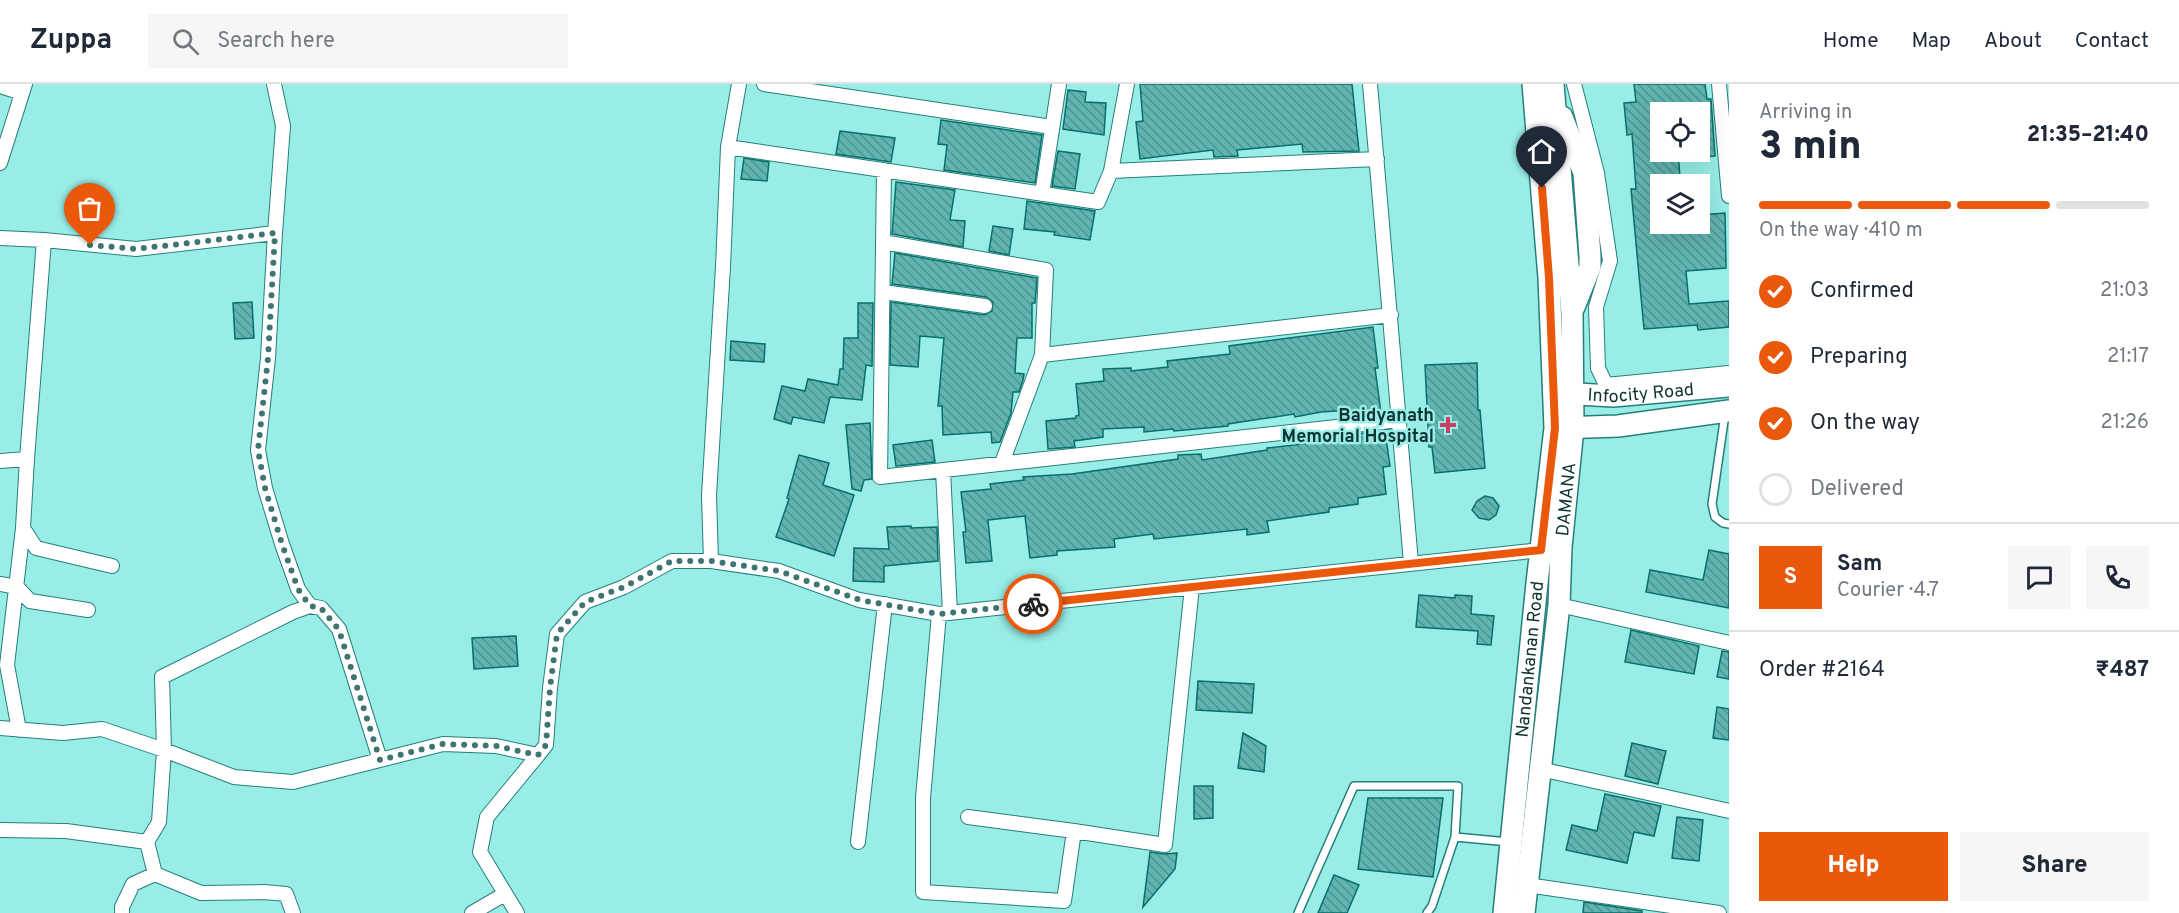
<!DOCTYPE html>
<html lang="en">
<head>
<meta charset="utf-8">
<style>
  body { margin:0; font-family:Overpass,sans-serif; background:#f6f6f7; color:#1f2937; height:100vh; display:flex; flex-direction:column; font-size:22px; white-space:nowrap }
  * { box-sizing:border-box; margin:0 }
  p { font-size:20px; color:#747a83 }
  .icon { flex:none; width:33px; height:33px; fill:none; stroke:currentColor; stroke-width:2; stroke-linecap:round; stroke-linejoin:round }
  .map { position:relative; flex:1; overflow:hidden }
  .panel { display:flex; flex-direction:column; background:#fff; width:450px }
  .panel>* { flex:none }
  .tools { position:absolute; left:1650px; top:18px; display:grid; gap:12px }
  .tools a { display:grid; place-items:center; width:60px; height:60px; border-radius:0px; background:#fff; box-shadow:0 6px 24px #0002; font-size:30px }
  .pin { position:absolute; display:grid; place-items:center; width:51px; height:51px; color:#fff; margin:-62px -26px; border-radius:50% 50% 50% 0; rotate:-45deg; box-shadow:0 0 6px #0007 }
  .pin .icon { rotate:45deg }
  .courier { position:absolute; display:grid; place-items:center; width:60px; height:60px; margin:-30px; border:4px solid #ea580c; border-radius:50%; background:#fff; color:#222; box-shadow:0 2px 8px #0007 }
  .summary em { font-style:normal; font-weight:800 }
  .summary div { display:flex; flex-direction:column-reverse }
  .summary { display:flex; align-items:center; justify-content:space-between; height:102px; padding:0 30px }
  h1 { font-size:39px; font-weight:800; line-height:45px }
  .bar { display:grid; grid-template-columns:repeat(4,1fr); gap:9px 6px; align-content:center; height:72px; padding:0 30px }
  .bar i { height:8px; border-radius:4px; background:#e0e1e3 }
  .bar .active { background:#ea580c }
  .bar p { grid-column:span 4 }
  .line { display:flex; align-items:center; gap:15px; padding:0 30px; border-top:2px solid #e0e1e3 }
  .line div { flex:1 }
  .round { display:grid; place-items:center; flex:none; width:63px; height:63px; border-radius:0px; background:#f6f6f7 }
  ol { padding:0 30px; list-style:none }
  li { display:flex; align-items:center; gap:18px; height:66px }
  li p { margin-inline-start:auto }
  li .icon { padding:6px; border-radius:50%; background:#ea580c; color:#fff; stroke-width:4 }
  li:last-child { color:#747a83 }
  li i { width:33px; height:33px; border:3px solid #e0e1e3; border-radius:50% }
  .primary-button { display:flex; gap:12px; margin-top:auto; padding:12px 30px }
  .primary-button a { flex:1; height:69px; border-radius:0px; background:#ea580c; color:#fff; font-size:24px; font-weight:800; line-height:69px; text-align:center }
  .primary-button a+a { background:#f6f6f7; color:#1f2937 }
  header { display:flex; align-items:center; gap:36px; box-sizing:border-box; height:84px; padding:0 30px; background:#fff; border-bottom:2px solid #e0e1e3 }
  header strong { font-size:28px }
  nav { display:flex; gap:33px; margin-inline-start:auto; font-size:21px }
  .search { width:420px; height:54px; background:#f6f6f7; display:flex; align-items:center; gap:15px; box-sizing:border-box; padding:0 21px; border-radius:0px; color:#747a83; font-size:22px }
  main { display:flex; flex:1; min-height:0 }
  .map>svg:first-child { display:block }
</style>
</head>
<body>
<header>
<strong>Zuppa</strong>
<div class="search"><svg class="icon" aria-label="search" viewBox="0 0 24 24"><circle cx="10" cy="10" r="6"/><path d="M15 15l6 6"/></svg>Search here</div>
<nav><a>Home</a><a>Map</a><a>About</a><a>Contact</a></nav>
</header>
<main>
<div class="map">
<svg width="1729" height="829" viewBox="0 0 1729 829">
  <defs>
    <pattern id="building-back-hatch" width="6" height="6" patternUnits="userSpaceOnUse" patternTransform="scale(1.5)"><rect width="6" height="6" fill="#61b5b0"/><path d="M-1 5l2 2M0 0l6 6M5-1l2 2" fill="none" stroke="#4e9490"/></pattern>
  </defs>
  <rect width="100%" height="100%" fill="#98ede7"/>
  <path fill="url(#building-back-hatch)" stroke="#086f6b" stroke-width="1.5" d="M 1140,0 L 1352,0 L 1359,67 L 1303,68 L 1302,60 L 1237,66 L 1238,72 L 1214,73 L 1213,66 L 1140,75 L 1136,38 L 1143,37 Z
    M 1634,0 L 1705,0 L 1707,15 L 1711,15 L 1715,72 L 1700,73 L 1700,28 L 1660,28 L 1660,68 L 1678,68 L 1680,93 L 1660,95 L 1660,140 L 1700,140 L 1700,131 L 1725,129 L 1726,184 L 1686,187 L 1689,220 L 1729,217 L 1729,243 L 1698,246 L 1697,241 L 1644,245 L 1631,105 L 1636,105 L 1632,50 L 1627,51 L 1624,19 L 1636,18 Z
    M 1068,6 L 1086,8 L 1085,18 L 1106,19 L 1104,51 L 1063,45 Z
    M 941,36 L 1042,51 L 1035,99 L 944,86 L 947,61 L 938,60 Z
    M 840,47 L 895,54 L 891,78 L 836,70 Z
    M 1058,67 L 1080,70 L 1075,105 L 1052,102 Z
    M 744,74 L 769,78 L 767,97 L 741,95 Z
    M 896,98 L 955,106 L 950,136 L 965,137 L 963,163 L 892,150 Z
    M 1027,117 L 1095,127 L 1090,156 L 1054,151 L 1055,148 L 1024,145 Z
    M 993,142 L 1013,145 L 1009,171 L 989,167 Z
    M 895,169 L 1037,194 L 1035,219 L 1032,219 L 1032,254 L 1017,254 L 1015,289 L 1024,290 L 1023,296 L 1019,308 L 1013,308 L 1011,329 L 1000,358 L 992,359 L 991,348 L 943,351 L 942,322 L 938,322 L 944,254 L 920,252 L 918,283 L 890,281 L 891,218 L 984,231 L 992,227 L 993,218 L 986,213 L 892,200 Z
    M 252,218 L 254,254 L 235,255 L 233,219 Z
    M 858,219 L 873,219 L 872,282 L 866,281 L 862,316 L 830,313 L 824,339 L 793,333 L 791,340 L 774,335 L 782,302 L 805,307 L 808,295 L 838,301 L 840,285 L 843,285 L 844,254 L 858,254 Z
    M 1373,243 L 1378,284 L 1375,284 L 1381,329 L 1352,332 L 1352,326 L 1321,328 L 1295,333 L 1294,330 L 1228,340 L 1228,342 L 1174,347 L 1173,345 L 1144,348 L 1144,343 L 1103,345 L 1103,353 L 1074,357 L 1075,363 L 1048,365 L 1046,337 L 1076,334 L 1076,332 L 1079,331 L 1076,300 L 1104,297 L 1103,285 L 1131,284 L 1131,287 L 1168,283 L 1167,277 L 1230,270 L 1229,262 Z
    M 731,257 L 765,260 L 764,278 L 730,276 Z
    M 1477,279 L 1478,326 L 1480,326 L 1485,384 L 1435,389 L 1432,363 L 1429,363 L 1425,281 Z
    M 870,339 L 872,395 L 864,396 L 861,407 L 852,405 L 846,341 Z
    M 1385,347 L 1390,382 L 1383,383 L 1386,410 L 1358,414 L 1358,420 L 1329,424 L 1329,428 L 1267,437 L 1269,448 L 1247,451 L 1247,445 L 1154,455 L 1153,450 L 1114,455 L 1115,463 L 1057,467 L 1057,471 L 1030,474 L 1025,432 L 988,436 L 992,477 L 966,479 L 963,448 L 966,448 L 961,408 L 991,405 L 990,400 L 1024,396 L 1023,393 L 1072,390 L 1178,375 L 1178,371 L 1201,370 L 1202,376 L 1267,366 L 1267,364 L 1328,357 L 1355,352 L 1355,350 Z
    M 932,356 L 935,378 L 896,382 L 893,361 Z
    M 799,371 L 829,379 L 823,401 L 854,411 L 834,472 L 776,453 L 789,415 L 787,414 Z
    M 1485,412 L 1493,414 L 1499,422 L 1496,431 L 1489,436 L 1479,434 L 1472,426 L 1477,417 Z
    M 911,442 L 911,444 L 937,443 L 938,477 L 884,482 L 884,498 L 853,497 L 854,464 L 889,465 L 887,443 Z
    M 1709,466 L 1729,470 L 1729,524 L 1646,508 L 1650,486 L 1703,496 Z
    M 1419,511 L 1455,514 L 1455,511 L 1472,512 L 1471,530 L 1494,532 L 1491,561 L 1477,560 L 1478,547 L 1416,543 Z
    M 1631,546 L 1699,562 L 1694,590 L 1625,578 Z
    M 516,552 L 518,582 L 474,585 L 472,554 Z
    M 1722,567 L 1729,568 L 1729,595 L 1717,593 Z
    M 1198,597 L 1254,600 L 1252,629 L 1196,626 Z
    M 1717,623 L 1729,625 L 1729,656 L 1713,654 Z
    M 1243,649 L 1266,662 L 1264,688 L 1238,684 Z
    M 1632,659 L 1666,667 L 1658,700 L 1625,692 Z
    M 1194,702 L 1213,702 L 1213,734 L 1194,735 Z
    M 1605,710 L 1661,722 L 1654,752 L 1634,748 L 1627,779 L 1566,766 L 1572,741 L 1597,747 Z
    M 1368,714 L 1443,714 L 1433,793 L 1358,785 Z
    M 1677,733 L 1703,736 L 1699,777 L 1672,774 Z
    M 1150,768 L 1164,770 L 1177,769 L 1175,785 L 1143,823 Z
    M 1334,791 L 1359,801 L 1347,829 L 1318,829 Z
    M 1584,818 L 1642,827 L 1642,829 L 1583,829 Z"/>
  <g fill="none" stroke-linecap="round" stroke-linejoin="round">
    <g stroke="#257f7b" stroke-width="10">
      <path id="service" d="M 1725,330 L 1712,420 L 1715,433 L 1723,439 L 1729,440
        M 1455,753 L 1509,758
        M 1298,829 L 1354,702 L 1458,702 L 1455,753 L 1432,822 L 1427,829"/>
    </g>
    <g stroke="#257f7b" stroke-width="16">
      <path id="minor" d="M 764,0 L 1052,43
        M 1370,0 L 1411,479
        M 1574,0 L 1597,89 L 1610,177 L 1596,223 L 1598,284 L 1606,301 L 1729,289
        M 1719,0 L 1729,112
        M 0,2 L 22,9
        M 728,63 L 1098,118 L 1111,87 L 1377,75
        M 0,79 L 25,0
        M 884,86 L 880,393 L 1400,336
        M 1111,87 L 1127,0
        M 1042,110 L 1059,0
        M 275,149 L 268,274 L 258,366 L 265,404 L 282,460 L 298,505 L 310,522
        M 0,154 L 44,156 L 136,165 L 275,149 L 283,42 L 274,0
        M 883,158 L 1046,186 L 1042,271 L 1002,379
        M 883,208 L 985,222
        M 1042,271 L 1391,231
        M 0,377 L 27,375 L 44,156
        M 943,386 L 950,529
        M 23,444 L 36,464 L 112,482
        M 711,477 L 709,411 L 723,183 L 728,63 L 739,0
        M 0,500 L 17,503 L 30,517 L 88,526
        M 1559,521 L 1729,559
        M 939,530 L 923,714 L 923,808 L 1064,817 L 1074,747 L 1165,761 L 1192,503
        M 0,644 L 63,649 L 102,645 L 164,666 L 234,693 L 293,698 L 443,660 L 496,662 L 538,671 L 546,661 L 550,604 L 557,550 L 585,518 L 624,503 L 672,477 L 711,477 L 779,487 L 859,516 L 939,530 L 1541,466
        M 19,646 L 7,581 L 23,444 L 27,375
        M 1540,685 L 1729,727
        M 968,733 L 1074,747
        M 0,746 L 66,747 L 147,758
        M 858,758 L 885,520
        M 1527,801 L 1719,829
        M 122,829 L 122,823 L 133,800 L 155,790
        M 293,829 L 286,810 L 264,808 L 201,809 L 155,790 L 147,758 L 159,738 L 164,666 L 162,593 L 293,528 L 310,522 L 321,524 L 339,545 L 380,676
        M 472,829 L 505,810
        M 517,829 L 480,768 L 487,733 L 538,671"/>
    </g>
    <g stroke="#257f7b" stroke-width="24">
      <g id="primary">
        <path d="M 1562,33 L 1584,89 L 1590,172 L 1590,183 L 1574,223"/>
        <path id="s1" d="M 1559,309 L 1613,312 L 1729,302"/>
        <path d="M 1560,344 L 1618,342 L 1729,327"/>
        <path id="s2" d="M 1504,829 L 1537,499 L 1555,344 L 1549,194 L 1533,0"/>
        <path id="s3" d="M 1524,829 L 1559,521 L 1561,463 L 1573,344 L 1572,229 L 1553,0"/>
      </g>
    </g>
    <use href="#service" stroke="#fff" stroke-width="7"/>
    <use href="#minor" stroke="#fff" stroke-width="14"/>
    <use href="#primary" stroke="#fff" stroke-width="21"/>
  </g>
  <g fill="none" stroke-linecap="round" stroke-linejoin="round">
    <path stroke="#3e7471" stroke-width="6" stroke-dasharray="0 10.8" d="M 90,161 L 136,165 L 275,149 L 268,274 L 258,366 L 265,404 L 282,460 L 298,505 L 310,522 L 321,524 L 339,546 L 380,676 L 443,660 L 496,662 L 538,671 L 546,661 L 550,604 L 557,550 L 585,518 L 624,503 L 672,477 L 711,477 L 779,487 L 860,516 L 939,530 L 1033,520"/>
    <path stroke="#ea580c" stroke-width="8" d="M 1033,520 L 1541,466 L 1555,344 L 1549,194 L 1542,104"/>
  </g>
  <path fill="#ce3e62" stroke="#98ede7" stroke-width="2" d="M1445 332h6v6h6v6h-6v6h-6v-6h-6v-6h6z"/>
  <g text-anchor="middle" stroke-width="5" stroke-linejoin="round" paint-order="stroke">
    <g font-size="18" fill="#0e3331" stroke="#98ede7">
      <text dy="6" stroke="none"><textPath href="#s1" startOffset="82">Infocity Road</textPath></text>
      <text dy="6" stroke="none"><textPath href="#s3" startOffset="416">DAMANA</textPath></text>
      <text dy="6" stroke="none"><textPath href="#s2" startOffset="255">Nandankanan Road</textPath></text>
    </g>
    <g font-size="18" font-weight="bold" fill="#0e3331" stroke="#98ede7" text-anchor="end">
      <text x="1434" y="337">Baidyanath<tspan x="1434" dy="21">Memorial Hospital</tspan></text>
    </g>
  </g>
</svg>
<div class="tools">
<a><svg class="icon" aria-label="locate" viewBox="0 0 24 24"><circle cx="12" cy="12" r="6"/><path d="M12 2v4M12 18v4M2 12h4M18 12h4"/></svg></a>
<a><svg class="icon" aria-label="layers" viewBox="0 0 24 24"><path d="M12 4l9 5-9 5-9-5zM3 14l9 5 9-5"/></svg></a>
</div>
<div class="pin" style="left:90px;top:161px;background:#ea580c"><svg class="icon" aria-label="bag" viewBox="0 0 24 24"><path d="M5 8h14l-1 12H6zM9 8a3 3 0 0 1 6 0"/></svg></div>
<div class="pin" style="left:1542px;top:104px;background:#1f2937"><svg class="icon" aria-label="home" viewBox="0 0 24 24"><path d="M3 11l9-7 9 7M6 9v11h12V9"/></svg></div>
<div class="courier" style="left:1033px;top:520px"><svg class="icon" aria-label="bike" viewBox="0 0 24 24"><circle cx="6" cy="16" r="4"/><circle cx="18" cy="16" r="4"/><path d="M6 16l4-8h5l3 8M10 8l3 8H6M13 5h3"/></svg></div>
</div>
<section class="panel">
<div class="summary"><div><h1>3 min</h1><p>Arriving in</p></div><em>21:35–21:40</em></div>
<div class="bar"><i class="active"></i><i class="active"></i><i class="active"></i><i></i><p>On the way · 410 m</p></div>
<ol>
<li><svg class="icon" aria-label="check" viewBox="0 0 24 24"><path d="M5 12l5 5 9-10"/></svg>Confirmed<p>21:03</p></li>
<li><svg class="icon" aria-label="check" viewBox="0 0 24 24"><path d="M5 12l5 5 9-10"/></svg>Preparing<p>21:17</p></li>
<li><svg class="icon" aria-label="check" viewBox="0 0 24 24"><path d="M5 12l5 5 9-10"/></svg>On the way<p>21:26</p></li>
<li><i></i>Delivered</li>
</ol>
<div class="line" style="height:108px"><b class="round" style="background:#ea580c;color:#fff">S</b><div><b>Sam</b><p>Courier · 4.7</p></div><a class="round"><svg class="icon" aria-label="chat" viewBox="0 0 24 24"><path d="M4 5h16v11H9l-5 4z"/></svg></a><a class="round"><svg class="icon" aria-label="phone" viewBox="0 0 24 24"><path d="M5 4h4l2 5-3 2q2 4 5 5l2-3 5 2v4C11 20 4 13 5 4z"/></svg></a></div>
<div class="line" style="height:78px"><div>Order #2164</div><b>₹487</b></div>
<div class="primary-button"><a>Help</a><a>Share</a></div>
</section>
</main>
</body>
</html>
